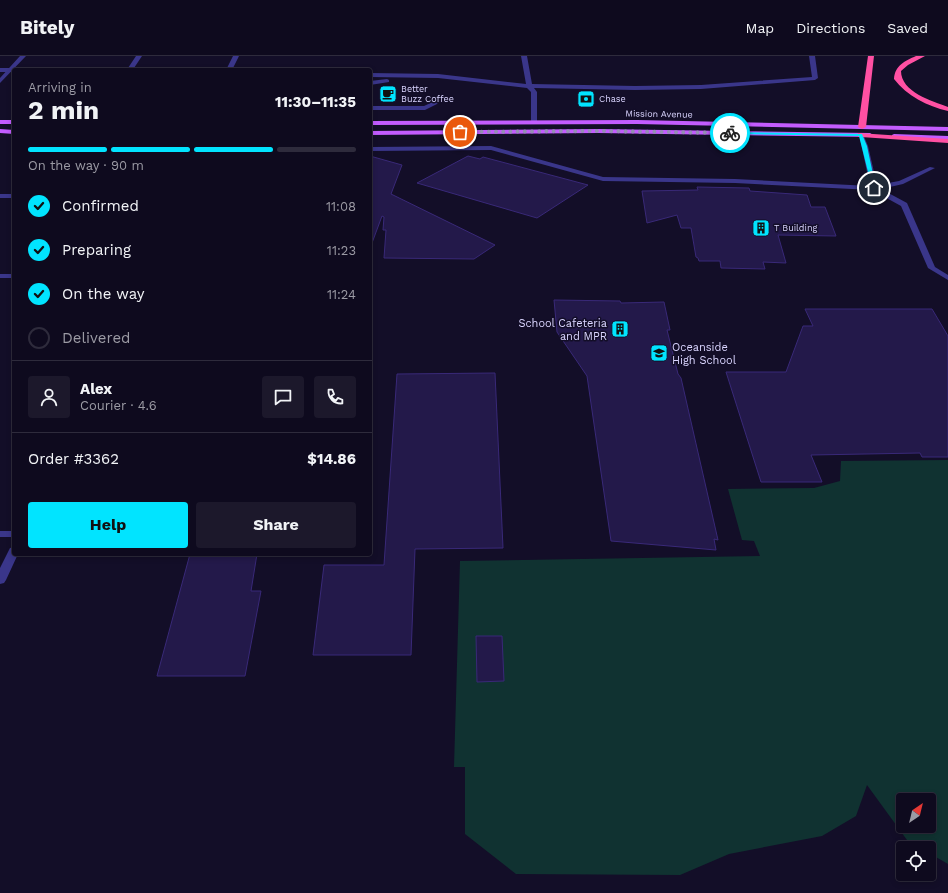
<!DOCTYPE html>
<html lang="en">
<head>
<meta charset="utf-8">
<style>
  body { margin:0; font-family:"Work Sans",sans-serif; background:#1c182b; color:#f1f3f6; height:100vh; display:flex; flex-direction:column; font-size:15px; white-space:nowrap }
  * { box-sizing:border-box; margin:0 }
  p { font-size:13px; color:#9b9aa4 }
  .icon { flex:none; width:22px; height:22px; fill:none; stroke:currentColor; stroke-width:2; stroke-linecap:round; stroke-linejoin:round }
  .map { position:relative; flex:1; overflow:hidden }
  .sheet { position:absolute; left:12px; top:12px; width:360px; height:488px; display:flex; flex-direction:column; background:#0e0a1e; border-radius:4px; box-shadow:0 2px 6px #0003,0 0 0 1px #2e2b3c }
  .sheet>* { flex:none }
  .needle { width:26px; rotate:35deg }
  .buttons { position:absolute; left:896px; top:737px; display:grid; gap:8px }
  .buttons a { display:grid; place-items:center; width:40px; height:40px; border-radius:4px; background:#0e0a1e; box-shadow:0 2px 6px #0003,0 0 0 1px #2e2b3c; font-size:20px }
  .pin { position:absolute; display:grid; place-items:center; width:34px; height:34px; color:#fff; margin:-17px; border:2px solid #fff; border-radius:50%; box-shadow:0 1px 4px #0007 }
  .courier { position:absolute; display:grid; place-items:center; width:40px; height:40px; margin:-20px; border:3px solid #01e4ff; border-radius:50%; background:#fff; color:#222; box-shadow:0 1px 5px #0007 }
  .summary em { font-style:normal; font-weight:700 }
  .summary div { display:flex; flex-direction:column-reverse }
  .summary { display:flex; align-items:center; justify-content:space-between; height:68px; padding:0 16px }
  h1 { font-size:26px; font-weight:700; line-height:30px }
  .bar { display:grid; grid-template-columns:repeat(4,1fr); gap:6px 4px; align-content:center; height:48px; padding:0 16px }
  .bar i { height:5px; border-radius:3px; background:#2e2b3c }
  .bar .selected { background:#01e4ff }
  .bar p { grid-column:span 4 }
  .line { display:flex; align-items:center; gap:10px; padding:0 16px; border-top:1px solid #2e2b3c }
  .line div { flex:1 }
  .round { display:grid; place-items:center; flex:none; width:42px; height:42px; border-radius:4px; background:#1c182b }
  ol { padding:0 16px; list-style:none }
  li { display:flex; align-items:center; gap:12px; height:44px }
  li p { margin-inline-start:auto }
  li .icon { padding:4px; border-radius:50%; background:#01e4ff; color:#111; stroke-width:4 }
  li:last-child { color:#9b9aa4 }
  li i { width:22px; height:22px; border:2px solid #2e2b3c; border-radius:50% }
  .primary-button { display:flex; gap:8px; margin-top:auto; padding:8px 16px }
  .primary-button a { flex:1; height:46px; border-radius:4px; background:#01e4ff; color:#111; font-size:16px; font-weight:700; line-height:46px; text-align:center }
  .primary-button a+a { background:#1c182b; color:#f1f3f6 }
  header { display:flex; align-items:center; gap:24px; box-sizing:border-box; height:56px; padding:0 20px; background:#0e0a1e; border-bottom:1px solid #2e2b3c }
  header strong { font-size:19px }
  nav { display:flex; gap:22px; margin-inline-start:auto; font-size:14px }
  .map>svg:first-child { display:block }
</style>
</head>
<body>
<header>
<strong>Bitely</strong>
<nav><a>Map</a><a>Directions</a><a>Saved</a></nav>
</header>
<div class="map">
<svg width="948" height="837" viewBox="0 0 948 837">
  <rect width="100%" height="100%" fill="#130e28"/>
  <path fill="#103231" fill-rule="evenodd" d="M 948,404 L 948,808 L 929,797 L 929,792 L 921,792 L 907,784 L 867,729 L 856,760 L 822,780 L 729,798 L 680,819 L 516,818 L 465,778 L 465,711 L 454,711 L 460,505 L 760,500 L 754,485 L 742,484 L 728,433 L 814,432 L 840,425 L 841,405 ZM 903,744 L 929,744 L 929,770 L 903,770 Z"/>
  <path fill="#23194a" stroke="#392978" d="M 370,100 L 402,109 L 391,138 L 495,189 L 474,203 L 384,202 L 386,174 L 383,174 L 384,161 L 382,160 L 372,187 L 370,187 Z
    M 468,100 L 480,103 L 483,101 L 588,129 L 537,162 L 417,127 Z
    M 697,131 L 749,132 L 750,135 L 807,139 L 811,151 L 825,151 L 836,180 L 778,179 L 786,207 L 763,206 L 765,213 L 721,212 L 720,205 L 699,205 L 698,202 L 696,201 L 691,172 L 681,172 L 677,159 L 647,167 L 642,135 L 698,134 Z
    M 554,244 L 620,245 L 621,247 L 664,246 L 670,274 L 667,274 L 678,318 L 681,322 L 718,484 L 714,483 L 716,494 L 611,485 L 587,320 L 557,276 Z
    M 805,253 L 932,253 L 948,280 L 948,401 L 922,401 L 920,397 L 811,399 L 822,426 L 761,426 L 726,316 L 786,316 L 803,270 L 813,270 Z
    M 495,317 L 503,492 L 415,493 L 411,599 L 313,599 L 324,509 L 384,509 L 397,318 Z
    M 190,498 L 257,498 L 251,535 L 261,535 L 245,620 L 157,620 Z
    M 476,580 L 502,580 L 504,625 L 477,626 Z"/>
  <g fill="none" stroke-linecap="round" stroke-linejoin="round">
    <path fill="#3a368a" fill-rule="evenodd" d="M 136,0 L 142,0 L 134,12 L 228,12 L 231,14 L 14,14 L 14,16 L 0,16 L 0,12 L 128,12 Z
      M 521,0 L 527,0 L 532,28 L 635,30 L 701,29 L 812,21 L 809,0 L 815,0 L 818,22 L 815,24 L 701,33 L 635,34 L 534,32 L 537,36 L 537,66 L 534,68 L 531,66 L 531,36 L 527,32 L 438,22 L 370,21 L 370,17 L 438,18 L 526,28 Z
      M 387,23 L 389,24 L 389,26 L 370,29 L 370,25 Z
      M 435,45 L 438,47 L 437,48 L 425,54 L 370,54 L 370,50 L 424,50 Z
      M 859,78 L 863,78 L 868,90 L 877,129 L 899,125 L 930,111 L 935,112 L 903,128 L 881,133 L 907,147 L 935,211 L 948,219 L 948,224 L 928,212 L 901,150 L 872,134 L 735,127 L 603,125 L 491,94 L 370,95 L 370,91 L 491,90 L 603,121 L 735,123 L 870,130 Z
      M 0,138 L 14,138 L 14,142 L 0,142 Z"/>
    <path fill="#3a368a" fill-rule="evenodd" d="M 20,0 L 26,0 L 0,27 L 0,22 Z
      M 0,475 L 14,475 L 14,481 L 0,481 Z"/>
    <path fill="#3a368a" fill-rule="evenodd" d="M 233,0 L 239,0 L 232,14 L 226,14 Z
      M 0,218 L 14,218 L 14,222 L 0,222 Z
      M 14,491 L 14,498 L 18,498 L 6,524 L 4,527 L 0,528 L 0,512 L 10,492 Z"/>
    <path fill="#c35cff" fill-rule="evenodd" d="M 0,64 L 14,64 L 14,68 L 0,68 Z
      M 637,64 L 948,71 L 948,75 L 637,68 L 370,69 L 370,65 Z
      M 0,73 L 14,74 L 14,78 L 0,77 Z
      M 598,73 L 870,77 L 873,79 L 870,81 L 598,77 L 370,79 L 370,75 Z
      M 894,78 L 948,80 L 948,84 L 892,81 L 892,79 Z"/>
    <path fill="#ff50a3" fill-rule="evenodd" d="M 868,0 L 874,0 L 866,71 L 862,73 L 858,71 Z
      M 916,0 L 925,0 L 908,9 L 901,15 C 901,36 932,45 948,51 L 948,55 C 927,50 907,40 894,23 C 895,9 905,5 916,0 Z
      M 858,77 L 948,83 L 948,87 L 861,81 L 858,81 Z"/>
  </g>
  <path fill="#01e4ff" d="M 729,76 L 862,78 L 867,90 L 876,132 L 874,134 L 872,132 L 859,80 L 730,78 Z"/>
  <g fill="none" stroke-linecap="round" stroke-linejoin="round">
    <path stroke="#948fb4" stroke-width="4" stroke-dasharray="0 7.2" d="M 460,76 L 598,75 L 730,77"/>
  </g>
  <defs>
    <g id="cafe-square" transform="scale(0.9)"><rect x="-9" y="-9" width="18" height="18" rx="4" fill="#01e4ff" stroke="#130e28"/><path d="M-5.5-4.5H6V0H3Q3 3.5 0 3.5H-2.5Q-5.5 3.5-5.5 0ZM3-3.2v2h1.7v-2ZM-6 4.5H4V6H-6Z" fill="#111"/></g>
    <g id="bank-square" transform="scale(0.9)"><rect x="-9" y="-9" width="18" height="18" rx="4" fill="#01e4ff" stroke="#130e28"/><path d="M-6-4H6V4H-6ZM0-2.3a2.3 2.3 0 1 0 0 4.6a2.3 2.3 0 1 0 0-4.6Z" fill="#111"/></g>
    <g id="building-square" transform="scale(0.9)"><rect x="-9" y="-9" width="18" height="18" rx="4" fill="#01e4ff" stroke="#130e28"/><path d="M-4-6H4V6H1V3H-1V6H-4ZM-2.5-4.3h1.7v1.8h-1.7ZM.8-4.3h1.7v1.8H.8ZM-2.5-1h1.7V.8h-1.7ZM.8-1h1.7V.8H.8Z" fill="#111"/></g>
    <g id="school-square" transform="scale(0.9)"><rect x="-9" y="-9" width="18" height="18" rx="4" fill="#01e4ff" stroke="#130e28"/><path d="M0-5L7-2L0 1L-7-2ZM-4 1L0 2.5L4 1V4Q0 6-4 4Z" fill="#111"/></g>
  </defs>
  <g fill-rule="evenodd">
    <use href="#cafe-square" x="388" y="38"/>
    <use href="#bank-square" x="586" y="43"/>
    <use href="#building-square" x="761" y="172"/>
    <use href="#building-square" x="620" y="273"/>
    <use href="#school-square" x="659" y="297"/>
  </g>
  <g text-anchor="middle" stroke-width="3" stroke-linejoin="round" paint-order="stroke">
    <g font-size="9" fill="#dad5ff" stroke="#130e28" text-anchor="start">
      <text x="401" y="36">Better<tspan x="401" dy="10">Buzz Coffee</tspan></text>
      <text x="599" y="46">Chase</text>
      <text x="774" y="175">T Building</text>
    </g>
    <g font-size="9" fill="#dad5ff" stroke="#130e28">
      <text transform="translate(659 58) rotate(1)" y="3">Mission Avenue</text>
    </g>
    <g font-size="11" fill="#dad5ff" stroke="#130e28" text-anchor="end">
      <text x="607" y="271">School Cafeteria<tspan x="607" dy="13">and MPR</tspan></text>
      <text x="672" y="295" text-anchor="start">Oceanside<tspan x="672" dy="13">High School</tspan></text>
    </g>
  </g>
</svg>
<div class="buttons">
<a><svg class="needle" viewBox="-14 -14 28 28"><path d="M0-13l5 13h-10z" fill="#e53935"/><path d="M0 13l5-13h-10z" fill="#9b9aa4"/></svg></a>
<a><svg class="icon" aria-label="locate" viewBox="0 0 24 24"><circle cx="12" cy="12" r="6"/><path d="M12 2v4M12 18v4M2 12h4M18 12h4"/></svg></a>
</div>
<div class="pin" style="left:460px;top:76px;background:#ea580c"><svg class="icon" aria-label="bag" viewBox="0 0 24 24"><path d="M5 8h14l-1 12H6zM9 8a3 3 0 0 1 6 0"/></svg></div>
<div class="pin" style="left:874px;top:132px;background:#1f2937"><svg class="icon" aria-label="home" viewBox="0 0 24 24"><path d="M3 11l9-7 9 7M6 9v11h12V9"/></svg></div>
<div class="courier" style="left:730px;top:77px"><svg class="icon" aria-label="bike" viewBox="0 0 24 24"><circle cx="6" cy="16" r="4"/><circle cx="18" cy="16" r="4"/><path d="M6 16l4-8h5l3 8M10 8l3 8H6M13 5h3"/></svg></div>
<section class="sheet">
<div class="summary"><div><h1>2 min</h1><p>Arriving in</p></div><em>11:30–11:35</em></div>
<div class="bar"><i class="selected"></i><i class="selected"></i><i class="selected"></i><i></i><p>On the way · 90 m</p></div>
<ol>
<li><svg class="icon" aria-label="check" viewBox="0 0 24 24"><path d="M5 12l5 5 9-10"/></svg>Confirmed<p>11:08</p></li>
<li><svg class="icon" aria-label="check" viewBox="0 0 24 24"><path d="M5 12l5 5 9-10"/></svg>Preparing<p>11:23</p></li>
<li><svg class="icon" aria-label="check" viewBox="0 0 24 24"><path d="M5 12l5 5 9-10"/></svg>On the way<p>11:24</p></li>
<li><i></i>Delivered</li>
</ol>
<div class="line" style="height:72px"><a class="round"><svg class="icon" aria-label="person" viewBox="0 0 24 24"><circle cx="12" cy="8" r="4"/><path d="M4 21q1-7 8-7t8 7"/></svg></a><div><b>Alex</b><p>Courier · 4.6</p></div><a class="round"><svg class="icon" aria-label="chat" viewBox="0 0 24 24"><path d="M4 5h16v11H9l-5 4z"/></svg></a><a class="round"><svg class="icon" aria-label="phone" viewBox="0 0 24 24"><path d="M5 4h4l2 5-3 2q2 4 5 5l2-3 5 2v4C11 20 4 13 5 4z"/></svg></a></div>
<div class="line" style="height:52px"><div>Order #3362</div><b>$14.86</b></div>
<div class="primary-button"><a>Help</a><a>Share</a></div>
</section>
</div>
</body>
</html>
